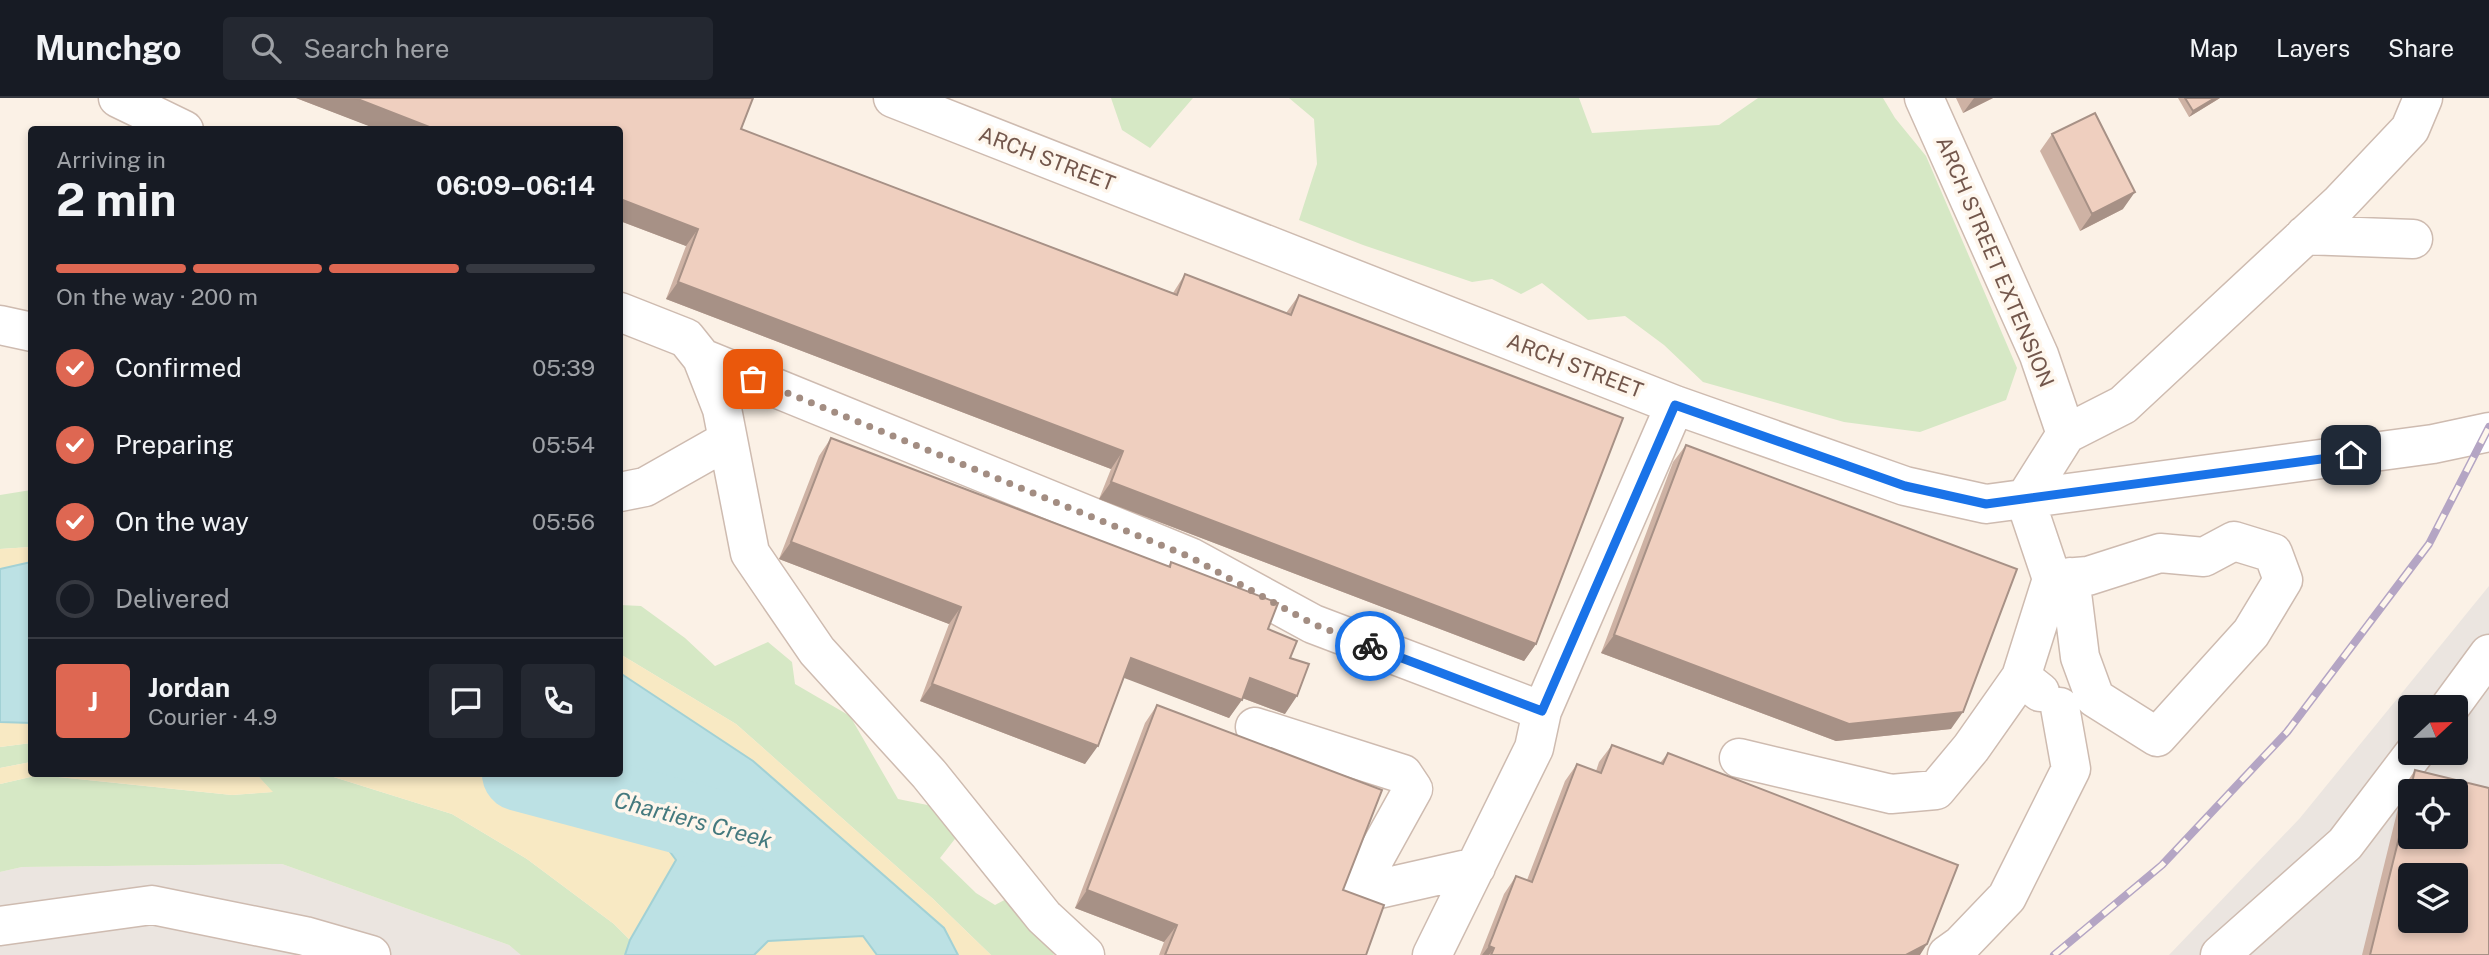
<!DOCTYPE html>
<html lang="en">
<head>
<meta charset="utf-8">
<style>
  body { margin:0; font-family:"Public Sans",sans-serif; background:#242831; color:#f1f3f6; height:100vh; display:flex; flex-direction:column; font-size:26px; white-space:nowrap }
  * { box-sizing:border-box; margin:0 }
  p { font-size:23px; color:#9ea1a6 }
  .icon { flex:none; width:38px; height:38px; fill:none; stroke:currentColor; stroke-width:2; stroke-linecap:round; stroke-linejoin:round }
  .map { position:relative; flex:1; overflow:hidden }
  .side { position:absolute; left:28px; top:28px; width:595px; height:651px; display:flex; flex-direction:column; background:#171b24; border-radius:7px; box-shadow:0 4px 10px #0003 }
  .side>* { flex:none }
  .needle { width:46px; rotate:68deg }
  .tools { position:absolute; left:2398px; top:597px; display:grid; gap:14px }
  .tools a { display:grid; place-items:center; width:70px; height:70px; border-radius:7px; background:#171b24; box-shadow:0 4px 10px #0003; font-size:35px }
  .pin { position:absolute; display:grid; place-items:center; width:60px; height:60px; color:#fff; margin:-30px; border-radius:14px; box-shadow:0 4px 10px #0006 }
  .courier { position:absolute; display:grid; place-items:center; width:70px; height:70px; margin:-35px; border:5px solid #1a73e8; border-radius:50%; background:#fff; color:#222; box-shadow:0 2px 9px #0007 }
  .head em { font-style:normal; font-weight:700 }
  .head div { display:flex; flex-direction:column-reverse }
  .head { display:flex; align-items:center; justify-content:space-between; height:119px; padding:0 28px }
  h1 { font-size:46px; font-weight:700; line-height:52px }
  .bar { display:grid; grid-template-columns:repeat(4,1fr); gap:10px 7px; align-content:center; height:84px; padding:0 28px }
  .bar i { height:9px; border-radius:5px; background:#363941 }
  .bar .selected { background:#de6752 }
  .bar p { grid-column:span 4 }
  .line { display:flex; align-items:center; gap:18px; padding:0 28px; border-top:2px solid #363941 }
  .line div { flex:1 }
  .round { display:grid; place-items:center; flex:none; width:74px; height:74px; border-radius:7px; background:#242831 }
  ol { padding:0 28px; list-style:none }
  li { display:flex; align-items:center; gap:21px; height:77px }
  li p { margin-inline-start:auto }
  li .icon { padding:7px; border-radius:50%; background:#de6752; color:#fff; stroke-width:4 }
  li:last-child { color:#9ea1a6 }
  li i { width:38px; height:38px; border:4px solid #363941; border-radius:50% }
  header { display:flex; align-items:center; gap:42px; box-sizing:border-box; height:98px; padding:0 35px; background:#171b24; border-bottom:2px solid #363941 }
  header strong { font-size:33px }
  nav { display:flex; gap:38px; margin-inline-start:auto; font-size:24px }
  .search { width:490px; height:63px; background:#242831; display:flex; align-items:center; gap:18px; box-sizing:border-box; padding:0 24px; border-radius:7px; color:#9ea1a6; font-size:26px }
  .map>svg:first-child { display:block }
</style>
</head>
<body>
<header>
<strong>Munchgo</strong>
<div class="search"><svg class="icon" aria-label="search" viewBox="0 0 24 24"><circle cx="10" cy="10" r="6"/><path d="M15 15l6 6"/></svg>Search here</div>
<nav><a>Map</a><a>Layers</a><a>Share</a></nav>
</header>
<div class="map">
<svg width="2489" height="857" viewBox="0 0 2489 857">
  <rect width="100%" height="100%" fill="#fbf1e6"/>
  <path fill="#ebe5e0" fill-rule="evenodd" d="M 2489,488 L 2489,857 L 2169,857 L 2300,720 ZM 2410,609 L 2455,609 L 2455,654 L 2410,654 ZM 2410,693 L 2455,693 L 2455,738 L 2410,738 ZM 2410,777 L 2455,777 L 2455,822 L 2410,822 Z
    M 282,766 L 509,847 L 522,857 L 0,857 L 0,774 L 22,769 Z"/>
  <path fill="#d6e8c5" d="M 1111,0 L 1193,0 L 1150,50 L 1122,32 Z
    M 1289,0 L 1579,0 L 1592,35 L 1719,27 L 1758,0 L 1883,0 L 1895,20 L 1926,58 L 2017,270 L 2006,302 L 1920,334 L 1844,324 L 1703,284 L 1664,247 L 1625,218 L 1588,222 L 1542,185 L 1521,196 L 1492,181 L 1472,184 L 1363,147 L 1299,122 L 1317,66 L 1314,21 Z
    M 31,392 L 31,449 L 0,451 L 0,397 Z
    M 620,507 L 641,508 L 685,540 L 715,568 L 768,544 L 792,564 L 795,586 L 850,618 L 898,701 L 947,711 L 958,737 L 940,760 L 976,795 L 995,807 L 1012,798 L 1045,838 L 1054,857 L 991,857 L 932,800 L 736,626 L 620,556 Z
    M 31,645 L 31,664 L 0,670 L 0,649 Z
    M 228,676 L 324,676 L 452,716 L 527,761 L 614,826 L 630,842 L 625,857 L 521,857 L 509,847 L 282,766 L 22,769 L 0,774 L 0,686 L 39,677 L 232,697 L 272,694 L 258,678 Z"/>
  <path fill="#f8e9c3" d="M 31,449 L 31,464 L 0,471 L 0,451 Z
    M 620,556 L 736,626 L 932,800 L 991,857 L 958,857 L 944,830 L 753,664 L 620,575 Z
    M 0,624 L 31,625 L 31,645 L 0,649 Z
    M 31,664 L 32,676 L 258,678 L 273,694 L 232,697 L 39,677 L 0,686 L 0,670 Z
    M 324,676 L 577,676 L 623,690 L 864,838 L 877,857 L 625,857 L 630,842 L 614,826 L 527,761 L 452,716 Z"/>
  <path fill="#bce1e4" stroke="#a2d1d5" stroke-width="2" d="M 31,464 L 31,625 L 0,624 L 0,471 Z
    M 620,575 L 753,663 L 944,830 L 958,857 L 877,857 L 863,838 L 768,843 L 754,857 L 625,857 L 630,842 L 676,762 L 623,690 L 577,676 L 620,676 Z"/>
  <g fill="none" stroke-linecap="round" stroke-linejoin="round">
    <path stroke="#bce1e4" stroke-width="74" d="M 519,676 L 733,733"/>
    <g stroke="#cebbb0" stroke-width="41">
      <path id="minor" d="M 118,0 L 184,32
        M 893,0 L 1675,307 L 1905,388 L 1986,406 L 2433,346 L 2489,334
        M 1924,0 L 2039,257 L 2066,336 L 2025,401 L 2052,481 L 2088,478 L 2160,455 L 2204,459 L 2234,443 L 2273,455 L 2283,482 L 2251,535 L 2157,639 L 2095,600 L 2080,559 L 2070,479
        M 2305,137 L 2413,141
        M 620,214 L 686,240 L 702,260 L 722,311 L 750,455 L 817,553 L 929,676 L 1044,819 L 1085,857
        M 0,227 L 32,234
        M 702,260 L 1190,459 L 1313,526 L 1542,613 L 1675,307
        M 2066,336 L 2123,307 L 2339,106 L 2410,31 L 2423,0
        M 620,394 L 645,389 L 728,342
        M 2040,594 L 2021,579 L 2052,481
        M 2450,609 L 2489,556
        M 1255,629 L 1403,676 L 1413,691 L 1367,774 L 1361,795 L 1476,769
        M 1739,660 L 1891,696 L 1936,692 L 1971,650 L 2021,579
        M 0,828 L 152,807 L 305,838 L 371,857
        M 1432,857 L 1534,650 L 1542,613
        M 1947,857 L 1961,847 L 2007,799 L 2071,671 L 2060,609
        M 2220,857 L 2345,746 L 2415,654"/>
    </g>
    <use href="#minor" stroke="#fff" stroke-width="38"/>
    <g stroke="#b4a5c4" stroke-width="8">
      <path id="rail" d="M 2054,857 L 2162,767 L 2287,634 L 2429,446 L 2489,329"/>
    </g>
    <use href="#rail" stroke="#fef6ec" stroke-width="5" stroke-dasharray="16" stroke-linecap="butt"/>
  </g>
  <path fill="#ceb2a4" d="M 296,0 L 753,0 L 741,31 L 1173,195 L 1185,176 L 1286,215 L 1299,197 L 1536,546 L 1524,563 L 1099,401 L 1111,371 L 666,201 L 686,148 Z
    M 1956,0 L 1993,0 L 1963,15 Z
    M 2178,0 L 2220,0 L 2189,19 Z
    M 2052,36 L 2123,111 L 2080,133 L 2040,53 Z
    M 831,340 L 1168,468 L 1171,464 L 1268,531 L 1290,560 L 1285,616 L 1242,600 L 1229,620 L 1124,579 L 1085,666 L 920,603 L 949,526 L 779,461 L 819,358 Z
    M 1686,347 L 1951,631 L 1836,643 L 1601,555 L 1673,364 Z
    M 1157,607 L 1343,792 L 1366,857 L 1159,857 L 1164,844 L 1075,810 L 1145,625 Z
    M 1612,647 L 1660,665 L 1668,655 L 1920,857 L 1480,857 L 1504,796 L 1516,778 L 1527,782 L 1565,683 L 1577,666 L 1596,673 L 1599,664 Z
    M 2415,672 L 2489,857 L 2362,857 L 2403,690 Z"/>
  <path fill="#a79186" d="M 296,0 L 355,0 L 437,32 L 379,32 Z
    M 1974,0 L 1993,0 L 1963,15 Z
    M 2215,0 L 2220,0 L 2189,19 L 2193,13 Z
    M 2135,94 L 2123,111 L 2080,133 L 2092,116 Z
    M 620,101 L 698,131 L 686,148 L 620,123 Z
    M 678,184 L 1123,353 L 1111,371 L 666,201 Z
    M 1111,384 L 1536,546 L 1524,563 L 1099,401 Z
    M 791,444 L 961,509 L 949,526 L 779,461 Z
    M 1614,537 L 1963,614 L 1951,631 L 1836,643 L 1601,555 Z
    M 1131,560 L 1242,602 L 1229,620 L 1119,578 Z
    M 1250,580 L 1297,598 L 1285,616 L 1237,598 Z
    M 932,586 L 1098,648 L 1085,666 L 920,603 Z
    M 1087,792 L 1177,827 L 1164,844 L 1075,810 Z
    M 1927,846 L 1920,857 L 1906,857 Z
    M 1489,848 L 1494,850 L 1489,857 L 1482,857 Z"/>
  <path fill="#efcfbf" stroke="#a79186" stroke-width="2" fill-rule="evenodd" d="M 355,0 L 753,0 L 741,31 L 1177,197 L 1185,176 L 1291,217 L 1299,197 L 1623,320 L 1536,546 L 1111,384 L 1123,353 L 678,184 L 698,131 L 620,101 L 620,32 L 437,32 Z
    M 2185,0 L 2215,0 L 2193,13 Z
    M 2095,15 L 2135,94 L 2092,116 L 2052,36 Z
    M 831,340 L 1170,469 L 1171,464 L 1278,505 L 1268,531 L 1297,543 L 1290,560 L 1309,566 L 1297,598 L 1250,580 L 1242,602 L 1131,560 L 1098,648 L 932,586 L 961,509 L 791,444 Z
    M 1686,347 L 2017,471 L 1963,614 L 1849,626 L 1614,537 Z
    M 1157,607 L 1382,692 L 1343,792 L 1384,807 L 1366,857 L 1165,857 L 1177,827 L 1087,792 Z
    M 1612,647 L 1663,666 L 1668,655 L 1958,767 L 1927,846 L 1906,857 L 1491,857 L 1494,850 L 1489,848 L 1516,778 L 1532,784 L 1577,666 L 1601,675 Z
    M 2415,672 L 2489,690 L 2489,857 L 2370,857 L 2410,695 L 2410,738 L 2455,738 L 2455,693 L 2410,693 ZM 2410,777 L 2455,777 L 2455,822 L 2410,822 Z"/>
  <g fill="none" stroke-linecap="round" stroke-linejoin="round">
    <path stroke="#a38d82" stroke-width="7" stroke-dasharray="0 12.6" d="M 753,281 L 1190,459 L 1313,526 L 1370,548"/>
    <path stroke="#1a73e8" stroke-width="9" d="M 1370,548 L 1542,613 L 1675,307 L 1905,388 L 1986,406 L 2351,357"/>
  </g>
  <g text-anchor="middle" stroke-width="7" stroke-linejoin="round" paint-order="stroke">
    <g font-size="21" fill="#73574c" stroke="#fef6ec">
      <text transform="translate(1047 61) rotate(21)" y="7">ARCH STREET</text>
      <text transform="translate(1995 164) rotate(67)" y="7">ARCH STREET EXTENSION</text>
      <text transform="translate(1575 268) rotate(21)" y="7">ARCH STREET</text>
    </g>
    <g font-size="23" font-style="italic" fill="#44797e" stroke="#fef6ec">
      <text transform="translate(693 722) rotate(15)" y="8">Chartiers Creek</text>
    </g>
  </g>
</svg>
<div class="tools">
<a><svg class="needle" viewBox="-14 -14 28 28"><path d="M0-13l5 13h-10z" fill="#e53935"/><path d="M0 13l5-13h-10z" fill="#9ea1a6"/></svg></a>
<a><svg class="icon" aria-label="locate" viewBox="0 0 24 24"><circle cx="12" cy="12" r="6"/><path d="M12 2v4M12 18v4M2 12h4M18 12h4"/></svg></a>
<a><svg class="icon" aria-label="layers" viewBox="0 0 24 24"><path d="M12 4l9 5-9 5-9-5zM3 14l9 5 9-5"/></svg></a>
</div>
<div class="pin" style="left:753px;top:281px;background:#ea580c"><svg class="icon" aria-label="bag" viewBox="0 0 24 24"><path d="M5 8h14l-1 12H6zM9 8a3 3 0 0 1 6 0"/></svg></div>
<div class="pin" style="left:2351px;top:357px;background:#1f2937"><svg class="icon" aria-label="home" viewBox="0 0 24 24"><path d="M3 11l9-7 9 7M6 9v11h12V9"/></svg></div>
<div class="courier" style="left:1370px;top:548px"><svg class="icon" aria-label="bike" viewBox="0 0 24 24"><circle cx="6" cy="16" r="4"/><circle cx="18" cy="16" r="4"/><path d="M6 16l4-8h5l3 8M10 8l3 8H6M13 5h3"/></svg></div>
<section class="side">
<div class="head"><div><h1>2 min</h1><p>Arriving in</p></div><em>06:09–06:14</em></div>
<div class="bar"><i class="selected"></i><i class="selected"></i><i class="selected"></i><i></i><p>On the way · 200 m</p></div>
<ol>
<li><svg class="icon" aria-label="check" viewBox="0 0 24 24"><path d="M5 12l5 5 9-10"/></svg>Confirmed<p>05:39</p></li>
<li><svg class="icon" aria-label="check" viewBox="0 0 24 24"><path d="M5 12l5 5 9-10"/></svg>Preparing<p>05:54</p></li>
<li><svg class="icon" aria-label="check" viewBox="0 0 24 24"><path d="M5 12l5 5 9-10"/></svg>On the way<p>05:56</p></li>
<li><i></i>Delivered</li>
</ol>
<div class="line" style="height:126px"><b class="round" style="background:#de6752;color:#fff">J</b><div><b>Jordan</b><p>Courier · 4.9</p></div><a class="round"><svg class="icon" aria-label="chat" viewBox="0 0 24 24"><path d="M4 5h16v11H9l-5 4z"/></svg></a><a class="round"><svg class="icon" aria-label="phone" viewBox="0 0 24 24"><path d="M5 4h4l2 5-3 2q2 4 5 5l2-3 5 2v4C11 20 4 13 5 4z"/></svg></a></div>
</section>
</div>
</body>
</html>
